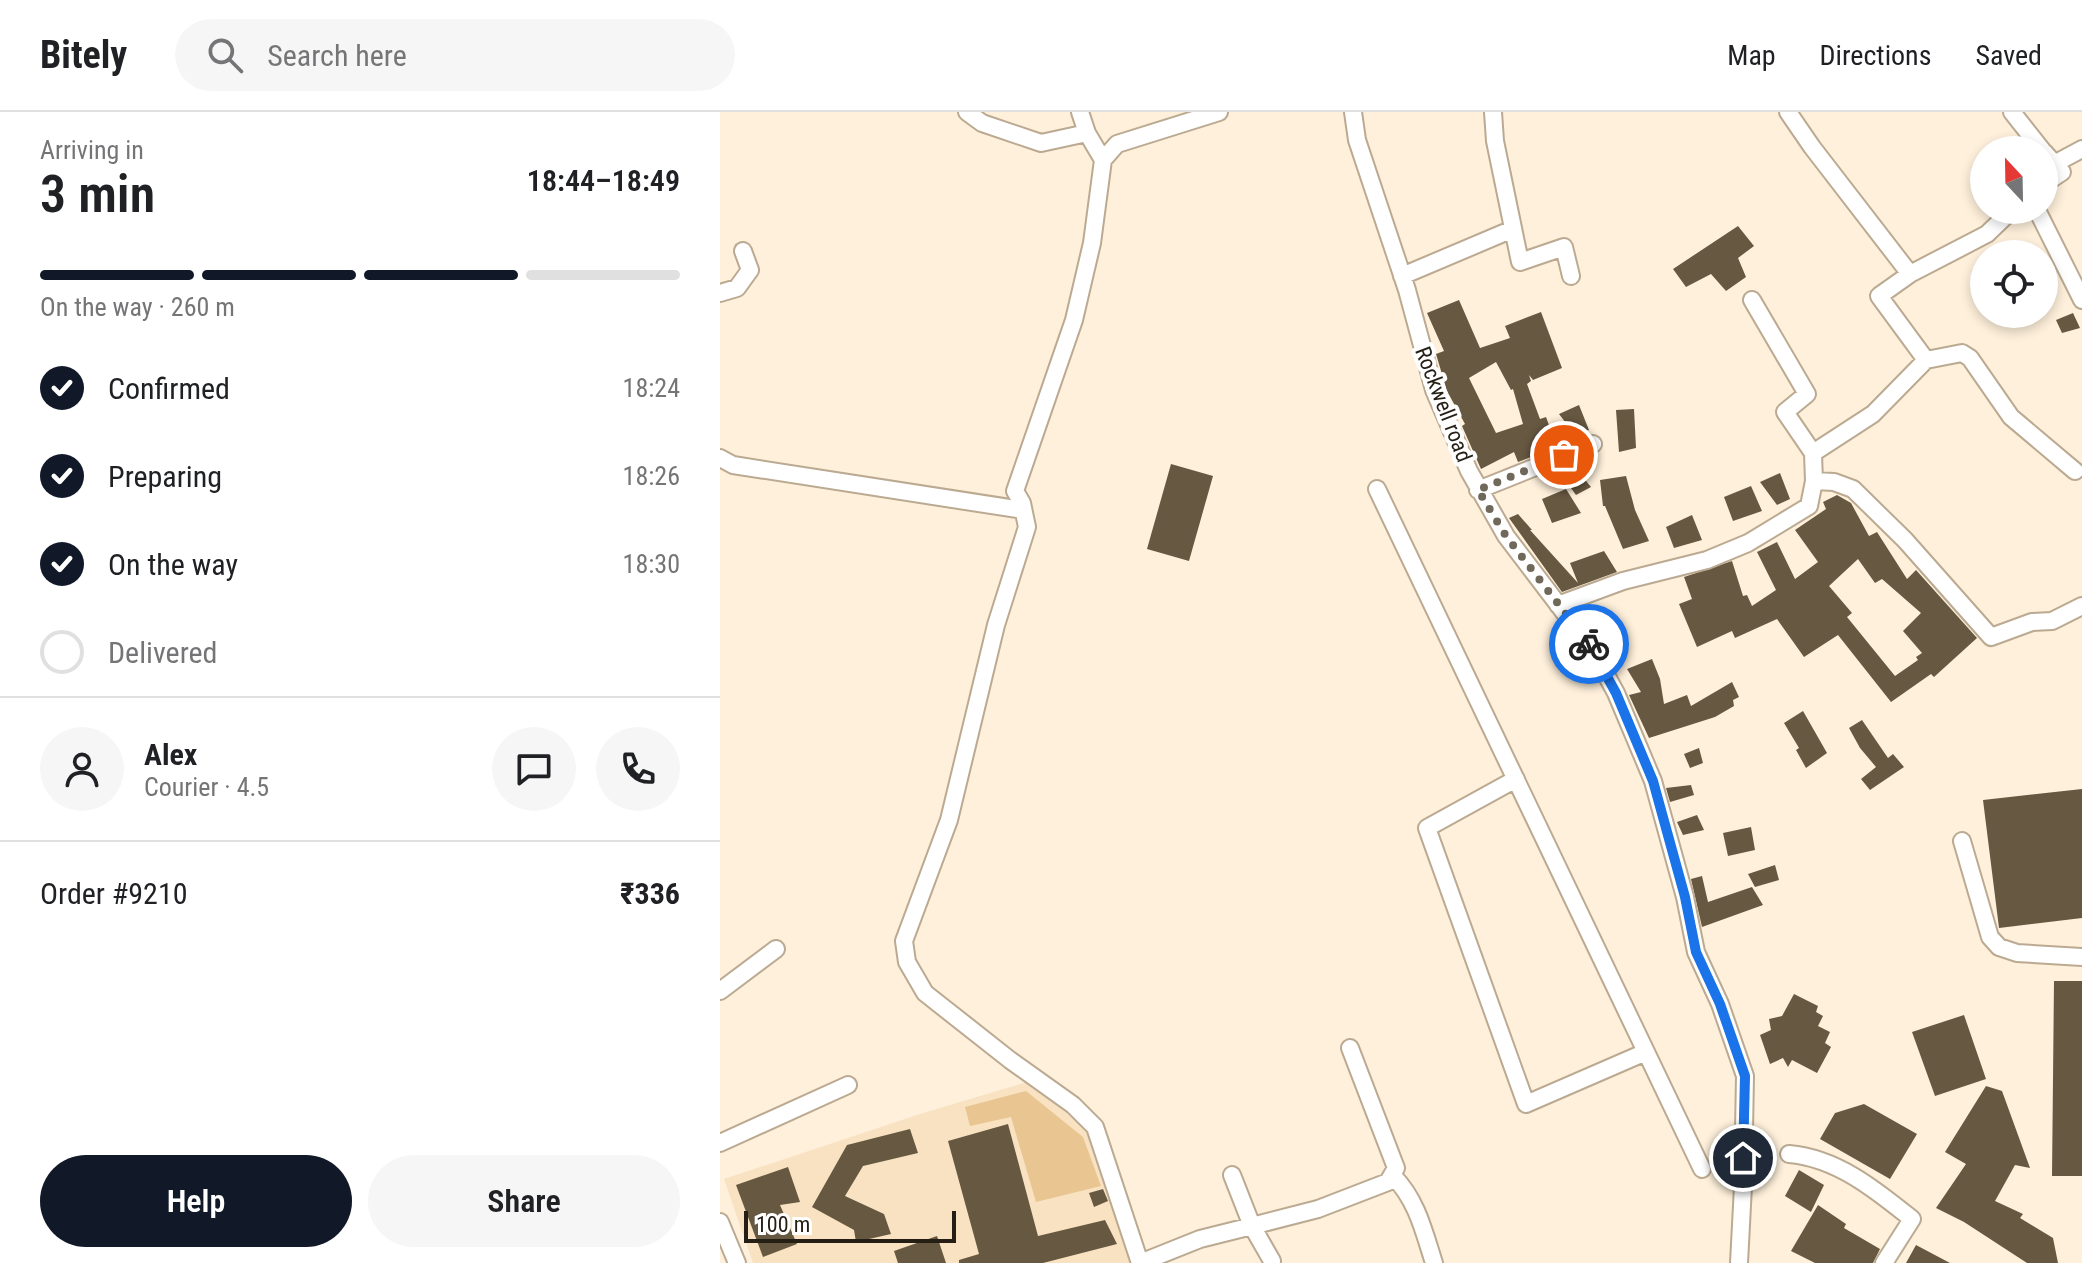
<!DOCTYPE html>
<html lang="en">
<head>
<meta charset="utf-8">
<style>
  body { margin:0; font-family:"Roboto Condensed",sans-serif; background:#f6f6f6; color:#202124; height:100vh; display:flex; flex-direction:column; font-size:30px; white-space:nowrap }
  * { box-sizing:border-box; margin:0 }
  p { font-size:26px; color:#757577 }
  .icon { flex:none; width:44px; height:44px; fill:none; stroke:currentColor; stroke-width:2; stroke-linecap:round; stroke-linejoin:round }
  .map { position:relative; flex:1; overflow:hidden }
  .panel { display:flex; flex-direction:column; background:#fff; width:720px }
  .panel>* { flex:none }
  .needle { width:52px; rotate:338deg }
  .controls { position:absolute; left:1250px; top:24px; display:grid; gap:16px }
  .controls a { display:grid; place-items:center; width:88px; height:88px; border-radius:50%; background:#fff; box-shadow:0 4px 12px #0003; font-size:40px }
  .scale { position:absolute; left:24px; bottom:20px; width:212px; box-sizing:border-box; padding-left:8px; border:4px solid #241e14; border-top:0; font-size:22px; line-height:28px; white-space:nowrap; color:#241e14; -webkit-text-stroke:6px #fff; paint-order:stroke }
  .pin { position:absolute; display:grid; place-items:center; width:68px; height:68px; color:#fff; margin:-34px; border:4px solid #fff; border-radius:50%; box-shadow:0 2px 8px #0007 }
  .courier { position:absolute; display:grid; place-items:center; width:80px; height:80px; margin:-40px; border:6px solid #1a73e8; border-radius:50%; background:#fff; color:#222; box-shadow:0 2px 10px #0007 }
  .headline em { font-style:normal; font-weight:600 }
  .headline div { display:flex; flex-direction:column-reverse }
  .headline { display:flex; align-items:center; justify-content:space-between; height:136px; padding:0 40px }
  h1 { font-size:52px; font-weight:600; line-height:60px }
  .bar { display:grid; grid-template-columns:repeat(4,1fr); gap:12px 8px; align-content:center; height:96px; padding:0 40px }
  .bar i { height:10px; border-radius:6px; background:#e0e0e0 }
  .bar .current { background:#111827 }
  .bar p { grid-column:span 4 }
  .line { display:flex; align-items:center; gap:20px; padding:0 40px; border-top:2px solid #e0e0e0 }
  .line div { flex:1 }
  .round { display:grid; place-items:center; flex:none; width:84px; height:84px; border-radius:42px; background:#f6f6f6 }
  ol { padding:0 40px; list-style:none }
  li { display:flex; align-items:center; gap:24px; height:88px }
  li p { margin-inline-start:auto }
  li .icon { padding:8px; border-radius:50%; background:#111827; color:#fff; stroke-width:4 }
  li:last-child { color:#757577 }
  li i { width:44px; height:44px; border:4px solid #e0e0e0; border-radius:50% }
  .button { display:flex; gap:16px; margin-top:auto; padding:16px 40px }
  .button a { flex:1; height:92px; border-radius:48px; background:#111827; color:#fff; font-size:32px; font-weight:600; line-height:92px; text-align:center }
  .button a+a { background:#f6f6f6; color:#202124 }
  header { display:flex; align-items:center; gap:48px; box-sizing:border-box; height:112px; padding:0 40px; background:#fff; border-bottom:2px solid #e0e0e0 }
  header strong { font-size:38px }
  nav { display:flex; gap:44px; margin-inline-start:auto; font-size:28px }
  .search { width:560px; height:72px; background:#f6f6f6; display:flex; align-items:center; gap:20px; box-sizing:border-box; padding:0 28px; border-radius:44px; color:#757577; font-size:30px }
  main { display:flex; flex:1; min-height:0 }
  .map>svg:first-child { display:block }
</style>
</head>
<body>
<header>
<strong>Bitely</strong>
<div class="search"><svg class="icon" aria-label="search" viewBox="0 0 24 24"><circle cx="10" cy="10" r="6"/><path d="M15 15l6 6"/></svg>Search here</div>
<nav><a>Map</a><a>Directions</a><a>Saved</a></nav>
</header>
<main>
<section class="panel">
<div class="headline"><div><h1>3 min</h1><p>Arriving in</p></div><em>18:44–18:49</em></div>
<div class="bar"><i class="current"></i><i class="current"></i><i class="current"></i><i></i><p>On the way · 260 m</p></div>
<ol>
<li><svg class="icon" aria-label="check" viewBox="0 0 24 24"><path d="M5 12l5 5 9-10"/></svg>Confirmed<p>18:24</p></li>
<li><svg class="icon" aria-label="check" viewBox="0 0 24 24"><path d="M5 12l5 5 9-10"/></svg>Preparing<p>18:26</p></li>
<li><svg class="icon" aria-label="check" viewBox="0 0 24 24"><path d="M5 12l5 5 9-10"/></svg>On the way<p>18:30</p></li>
<li><i></i>Delivered</li>
</ol>
<div class="line" style="height:144px"><a class="round"><svg class="icon" aria-label="person" viewBox="0 0 24 24"><circle cx="12" cy="8" r="4"/><path d="M4 21q1-7 8-7t8 7"/></svg></a><div><b>Alex</b><p>Courier · 4.5</p></div><a class="round"><svg class="icon" aria-label="chat" viewBox="0 0 24 24"><path d="M4 5h16v11H9l-5 4z"/></svg></a><a class="round"><svg class="icon" aria-label="phone" viewBox="0 0 24 24"><path d="M5 4h4l2 5-3 2q2 4 5 5l2-3 5 2v4C11 20 4 13 5 4z"/></svg></a></div>
<div class="line" style="height:104px"><div>Order #9210</div><b>₹336</b></div>
<div class="button"><a>Help</a><a>Share</a></div>
</section>
<div class="map">
<svg width="1362" height="1151" viewBox="0 0 1362 1151">
  <rect width="100%" height="100%" fill="#fef0db"/>
  <path fill="#f8e2c1" d="M 307,970 L 369,1019 L 413,1151 L 33,1151 L 4,1067 L 200,1002 Z"/>
  <path fill="#e9c691" d="M 306,979 L 363,1025 L 381,1074 L 316,1090 L 291,1005 L 250,1014 L 245,995 Z"/>
  <path fill="#675841" fill-rule="evenodd" d="M 1018,114 L 1034,134 L 1018,146 L 1026,165 L 1006,179 L 991,162 L 966,175 L 953,157 Z
    M 739,188 L 760,236 L 790,226 L 785,214 L 821,200 L 842,256 L 813,268 L 809,263 L 811,269 L 807,272 L 820,307 L 826,305 L 837,335 L 798,350 L 794,340 L 761,357 L 742,314 L 745,312 L 727,279 L 716,242 L 724,239 L 707,201 ZM 776,250 L 791,278 L 793,277 L 803,312 L 776,321 L 749,266 Z
    M 1353,201 L 1360,216 L 1342,221 L 1336,208 Z
    M 859,293 L 869,318 L 855,323 L 839,302 Z
    M 914,297 L 916,336 L 899,340 L 896,298 Z
    M 451,352 L 493,364 L 469,449 L 427,437 Z
    M 852,352 L 871,375 L 856,383 L 838,358 Z
    M 1060,361 L 1070,387 L 1057,393 L 1040,370 Z
    M 906,364 L 915,398 L 929,429 L 903,437 L 885,394 L 883,394 L 880,368 Z
    M 1031,374 L 1042,399 L 1013,409 L 1004,385 Z
    M 846,377 L 861,401 L 832,411 L 822,387 Z
    M 1117,383 L 1131,391 L 1149,424 L 1157,420 L 1187,467 L 1196,458 L 1257,526 L 1214,565 L 1211,562 L 1171,590 L 1118,523 L 1084,545 L 1057,507 L 1015,526 L 1012,519 L 977,535 L 959,492 L 972,487 L 964,465 L 1012,449 L 1023,484 L 1027,483 L 1032,494 L 1056,478 L 1037,440 L 1057,430 L 1075,467 L 1098,450 L 1075,418 L 1106,397 L 1103,390 ZM 1138,447 L 1155,471 L 1162,467 L 1201,501 L 1183,519 L 1202,541 L 1196,545 L 1198,548 L 1175,564 L 1127,505 L 1132,501 L 1109,474 Z
    M 798,402 L 812,418 L 810,418 L 858,471 L 850,451 L 884,439 L 897,460 L 842,480 L 789,406 Z
    M 972,403 L 982,428 L 954,436 L 946,415 Z
    M 932,547 L 940,567 L 944,592 L 967,583 L 971,594 L 1012,570 L 1019,585 L 1013,588 L 1014,594 L 995,605 L 929,626 L 909,583 L 921,580 L 907,557 Z
    M 1083,599 L 1107,641 L 1086,656 L 1076,638 L 1079,636 L 1064,611 Z
    M 1142,608 L 1168,646 L 1173,642 L 1184,655 L 1150,678 L 1141,667 L 1156,655 L 1140,636 L 1129,616 Z
    M 979,636 L 983,651 L 970,656 L 964,642 Z
    M 971,673 L 974,683 L 950,690 L 946,676 Z
    M 1362,677 L 1362,806 L 1279,816 L 1263,688 Z
    M 977,703 L 984,718 L 963,723 L 957,710 Z
    M 1031,715 L 1035,738 L 1008,744 L 1003,721 Z
    M 1055,753 L 1059,768 L 1035,775 L 1028,762 Z
    M 982,764 L 988,790 L 1032,775 L 1043,793 L 982,815 L 971,767 Z
    M 1334,869 L 1362,869 L 1362,1064 L 1332,1064 Z
    M 1074,882 L 1098,894 L 1096,900 L 1103,904 L 1098,914 L 1110,920 L 1105,931 L 1111,935 L 1097,961 L 1072,948 L 1068,955 L 1063,946 L 1050,952 L 1040,923 L 1051,918 L 1049,907 L 1062,904 Z
    M 1244,903 L 1266,967 L 1215,984 L 1192,920 Z
    M 1266,974 L 1282,979 L 1310,1056 L 1295,1053 L 1275,1089 L 1303,1102 L 1300,1106 L 1333,1126 L 1338,1151 L 1307,1151 L 1244,1110 L 1216,1096 L 1246,1052 L 1225,1040 Z
    M 1144,992 L 1197,1022 L 1170,1067 L 1100,1027 L 1115,1001 Z
    M 288,1012 L 318,1124 L 385,1108 L 397,1132 L 323,1151 L 239,1151 L 239,1148 L 259,1142 L 228,1029 Z
    M 190,1017 L 198,1041 L 143,1054 L 125,1084 L 164,1102 L 171,1122 L 136,1130 L 134,1118 L 92,1095 L 127,1033 Z
    M 68,1055 L 80,1090 L 60,1093 L 77,1132 L 43,1145 L 16,1073 Z
    M 1079,1058 L 1104,1073 L 1091,1100 L 1065,1084 Z
    M 383,1077 L 388,1089 L 374,1095 L 369,1081 Z
    M 1098,1093 L 1126,1112 L 1124,1116 L 1160,1137 L 1153,1151 L 1095,1151 L 1071,1139 Z
    M 217,1124 L 226,1151 L 178,1151 L 174,1139 Z
    M 1196,1133 L 1230,1151 L 1186,1151 Z"/>
  <g fill="none" stroke-linecap="round" stroke-linejoin="round">
    <g stroke="#bbaa91" stroke-width="20">
      <path id="minor" d="M 247,0 L 262,11 L 321,31 L 367,21 L 383,48
        M 360,0 L 367,21
        M 633,0 L 637,28 L 687,178 L 714,278 L 749,359 L 786,424 L 872,537 L 896,581 L 933,669 L 965,785 L 976,840 L 1000,892 L 1025,964 L 1023,1074 L 1019,1151
        M 773,0 L 775,29 L 800,150 L 844,135 L 851,164
        M 1068,0 L 1092,35 L 1190,162
        M 1292,0 L 1322,38
        M 1324,40 L 1342,60 L 1324,72
        M 1334,52 L 1362,37
        M 1317,98 L 1362,188
        M 682,164 L 793,117
        M 0,181 L 17,176 L 30,158 L 23,139
        M 1032,188 L 1087,282 L 1065,300 L 1093,341
        M 1206,248 L 1242,241 L 1250,246 L 1291,305 L 1355,359
        M 0,346 L 13,353 L 303,398
        M 1094,369 L 1114,370 L 1133,377 L 1185,428 L 1271,525 L 1312,510 L 1332,509 L 1362,494
        M 657,377 L 982,1057
        M 758,378 L 873,332
        M 838,493 L 903,469 L 987,448 L 1028,431 L 1089,394 L 1094,369 L 1093,341 L 1153,302 L 1206,248 L 1159,184 L 1190,162 L 1267,122 L 1292,98
        M 796,667 L 707,716 L 806,992 L 926,940
        M 1242,729 L 1270,825 L 1279,835 L 1297,841 L 1362,845
        M 0,879 L 56,837
        M 0,1031 L 128,973
        M 1069,1042 C 1117,1046 1156,1078 1192,1107 L 1164,1151
        M 673,1064 C 697,1088 704,1120 714,1151
        M 0,1110 L 17,1151
        M 552,1149 L 532,1114 L 598,1097 L 668,1070 L 676,1056 L 630,936
        M 420,1151 L 375,1015 L 353,993 L 290,948 L 205,881 L 187,850 L 184,829 L 229,708 L 276,513 L 307,415 L 302,391 L 295,379 L 354,208 L 372,131 L 383,48 L 397,32 L 499,0
        M 420,1151 L 480,1127 L 532,1114 L 512,1063"/>
    </g>
    <use href="#minor" stroke="#fff" stroke-width="16"/>
  </g>
  <g fill="none" stroke-linecap="round" stroke-linejoin="round">
    <path stroke="#70685a" stroke-width="8" stroke-dasharray="0 14.4" d="M 844,343 L 758,378 L 786,424 L 869,532"/>
    <path stroke="#1a73e8" stroke-width="10" d="M 869,532 L 896,581 L 933,669 L 965,785 L 976,840 L 1000,892 L 1025,964 L 1023,1046"/>
  </g>
  <g text-anchor="middle" stroke-width="8" stroke-linejoin="round" paint-order="stroke">
    <g font-size="22" fill="#241e14" stroke="#fff">
      <text transform="translate(724 292) rotate(69)" y="8">Rockwell road</text>
    </g>
  </g>
</svg>
<div class="controls">
<a><svg class="needle" viewBox="-14 -14 28 28"><path d="M0-13l5 13h-10z" fill="#e53935"/><path d="M0 13l5-13h-10z" fill="#757577"/></svg></a>
<a><svg class="icon" aria-label="locate" viewBox="0 0 24 24"><circle cx="12" cy="12" r="6"/><path d="M12 2v4M12 18v4M2 12h4M18 12h4"/></svg></a>
</div>
<div class="scale">100 m</div>
<div class="pin" style="left:844px;top:343px;background:#ea580c"><svg class="icon" aria-label="bag" viewBox="0 0 24 24"><path d="M5 8h14l-1 12H6zM9 8a3 3 0 0 1 6 0"/></svg></div>
<div class="pin" style="left:1023px;top:1046px;background:#1f2937"><svg class="icon" aria-label="home" viewBox="0 0 24 24"><path d="M3 11l9-7 9 7M6 9v11h12V9"/></svg></div>
<div class="courier" style="left:869px;top:532px"><svg class="icon" aria-label="bike" viewBox="0 0 24 24"><circle cx="6" cy="16" r="4"/><circle cx="18" cy="16" r="4"/><path d="M6 16l4-8h5l3 8M10 8l3 8H6M13 5h3"/></svg></div>
</div>
</main>
</body>
</html>
